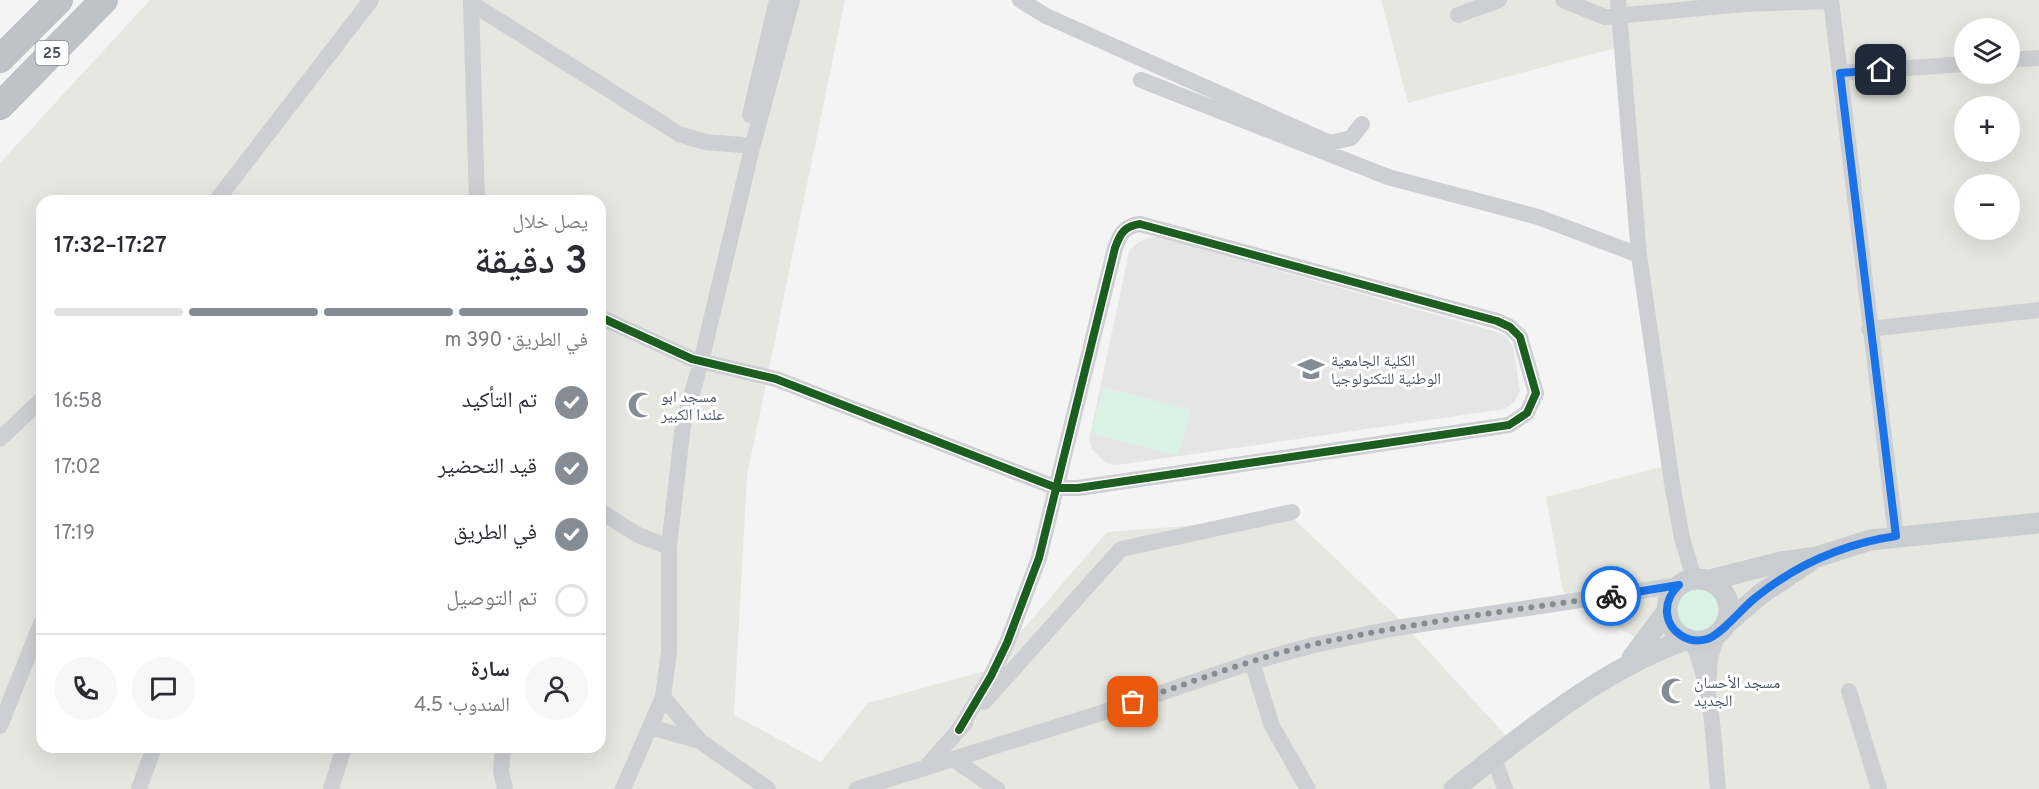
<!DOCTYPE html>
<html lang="ar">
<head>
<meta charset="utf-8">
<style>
  body { margin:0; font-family:Overpass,"Noto Naskh Arabic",sans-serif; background:#f7f7f7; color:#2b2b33; direction:rtl; height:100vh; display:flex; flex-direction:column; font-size:22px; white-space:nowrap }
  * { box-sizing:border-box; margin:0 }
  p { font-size:20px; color:#7c7c81 }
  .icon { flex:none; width:33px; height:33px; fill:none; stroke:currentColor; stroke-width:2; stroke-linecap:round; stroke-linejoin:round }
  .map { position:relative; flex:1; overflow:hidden; direction:ltr }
  .drawer { position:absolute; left:36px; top:195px; width:570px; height:558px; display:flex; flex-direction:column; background:#fff; border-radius:18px; box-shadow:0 6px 24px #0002; direction:rtl }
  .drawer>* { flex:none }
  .controls { position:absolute; left:1954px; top:18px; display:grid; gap:12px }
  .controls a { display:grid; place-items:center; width:66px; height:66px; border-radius:50%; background:#fff; box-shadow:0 6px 24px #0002; font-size:30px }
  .pin { position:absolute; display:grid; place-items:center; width:51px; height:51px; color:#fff; margin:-26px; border-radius:12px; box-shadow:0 3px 9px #0006 }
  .courier { position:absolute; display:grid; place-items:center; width:60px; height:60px; margin:-30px; border:4px solid #1a73e8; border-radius:50%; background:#fff; color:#222; box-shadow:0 2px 8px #0007 }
  .head em { font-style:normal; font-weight:600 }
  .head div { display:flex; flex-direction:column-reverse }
  .head { display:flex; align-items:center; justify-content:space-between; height:102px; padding:0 18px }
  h1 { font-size:39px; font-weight:600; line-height:45px }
  .bar { display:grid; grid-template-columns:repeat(4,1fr); gap:9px 6px; align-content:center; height:72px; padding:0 18px }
  .bar i { height:8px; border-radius:4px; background:#e1e1e2 }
  .bar .active { background:#868c94 }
  .bar p { grid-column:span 4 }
  .line { display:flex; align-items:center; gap:15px; padding:0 18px; border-top:2px solid #e1e1e2 }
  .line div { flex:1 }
  .round { display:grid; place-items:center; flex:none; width:63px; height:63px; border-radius:32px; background:#f7f7f7 }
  ol { padding:0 18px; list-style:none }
  li { display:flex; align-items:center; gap:18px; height:66px }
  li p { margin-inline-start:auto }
  li .icon { padding:6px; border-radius:50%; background:#868c94; color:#fff; stroke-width:4 }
  li:last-child { color:#7c7c81 }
  li i { width:33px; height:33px; border:3px solid #e1e1e2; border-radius:50% }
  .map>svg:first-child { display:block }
</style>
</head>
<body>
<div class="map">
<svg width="2039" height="789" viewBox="0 0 2039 789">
  <rect width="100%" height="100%" fill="#f4f4f4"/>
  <path fill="#e7e7e2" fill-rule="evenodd" d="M 150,0 L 845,0 L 747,476 L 734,715 L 821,762 L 868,703 L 988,670 L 1107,532 L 1293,518 L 1399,619 L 1512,742 L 1650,647 L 1563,592 L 1546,497 L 1665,466 L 1616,48 L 1408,103 L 1381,0 L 2039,0 L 2039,789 L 0,789 L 0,163 ZM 1965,28 L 2010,28 L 2010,74 L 1965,74 ZM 1965,106 L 2010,106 L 2010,152 L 1965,152 ZM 1965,184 L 2010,184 L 2010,230 L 1965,230 ZM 42,201 L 600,201 L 600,747 L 42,747 Z"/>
  <path fill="#e6e5e6" d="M 1149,237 L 1159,237 L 1494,331 L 1506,336 L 1513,347 L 1520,391 L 1515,401 L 1505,409 L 1117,465 L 1106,463 L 1092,449 L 1089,440 L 1129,252 L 1134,245 Z"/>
  <path fill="#daf1e5" d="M 1103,387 L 1191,410 L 1178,456 L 1091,434 Z
    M1675 610a22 22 0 1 1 44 0a22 22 0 1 1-44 0Z"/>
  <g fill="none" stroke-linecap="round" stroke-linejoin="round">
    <g stroke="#b9bdc2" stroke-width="28">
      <path id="highway" d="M 0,59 L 59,0
        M 0,106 L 104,0"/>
    </g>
    <path stroke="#cdcfd2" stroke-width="16" d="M 471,0 L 477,201
      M 1020,0 L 1046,16 L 1330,143 L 1351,138 L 1362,124
      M 1563,0 L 1605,17 L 1744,4 L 1831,1
      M 1618,0 L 1639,255 L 1672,483 L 1682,538 L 1694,578
      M 1831,0 L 1896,536
      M 471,3 L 679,134 L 705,142 L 742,145
      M 1458,15 L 1499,0
      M 2010,60 L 2039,58
      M 1840,73 L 1965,64
      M 1141,80 L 1388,177 L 1538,217 L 1639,255
      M 750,115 L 777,0
      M 216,201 L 371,0
      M 600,317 L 692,359 L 776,379 L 1057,488 L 1078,488 L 1509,425 L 1527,413 L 1536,393 L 1520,337 L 1510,327 L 1497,321 L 1140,224 C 1124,226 1120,234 1115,248 L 1039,558 L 1007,643 L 991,676 L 959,730
      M 1869,329 L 2039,310
      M 0,439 L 42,399
      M 600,511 L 638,535 L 669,547
      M 1691,640 C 1713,685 1713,739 1718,789
      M 1252,662 L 1272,726 L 1308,789
      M 1709,677 L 1710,658 L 1718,633
      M 1849,691 L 1879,789
      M 663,697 L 700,741 L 768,789
      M 984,702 L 1121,549 L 1292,512
      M 0,726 L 42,621
      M 650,727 L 700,741
      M 503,747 L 501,771 L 505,789
      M 1494,758 L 1505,789
      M 953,759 L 997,789
      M 926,767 L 965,723
      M 139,789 L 154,747
      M 331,789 L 344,747
      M 623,789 L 663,697 L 669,652 L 669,547 L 683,425 L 701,362 L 752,148 L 792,0
      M 857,789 L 1114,709 L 1252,662 L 1314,645 L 1396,628 L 1679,585"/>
    <path stroke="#cacdd0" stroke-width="21" d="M1667 610a31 31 0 1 1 62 0a31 31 0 1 1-62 0Z
      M 1710,580 L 1781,562 L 1817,557 L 1870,540 L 2039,523
      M 1726,624 L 1762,593 L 1809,562
      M 1632,658 L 1667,611
      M 1454,789 C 1526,733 1601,669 1688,639"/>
    <use href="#highway" stroke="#bfc3c8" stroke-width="26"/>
    <g stroke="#fff" stroke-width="11">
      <path id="cycleway" d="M 600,317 L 692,359 L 776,379 L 1057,488 L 1078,488 L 1509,425 L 1527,413 L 1536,393 L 1520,337 L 1510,327 L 1497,321 L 1140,224 C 1124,226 1120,234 1115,248 L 1039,558 L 1007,643 L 991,676 L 959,730"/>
    </g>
    <use href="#cycleway" stroke="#1b5e20" stroke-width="8"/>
  </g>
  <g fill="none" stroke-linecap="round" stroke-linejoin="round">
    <path stroke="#868c94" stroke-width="6" stroke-dasharray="0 10.8" d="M 1133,702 C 1193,682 1253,658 1315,644 C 1413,623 1513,610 1611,596"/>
    <path stroke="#1a73e8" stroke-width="8" d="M 1611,596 L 1679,585 C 1671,593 1666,601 1667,613 C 1669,632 1689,645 1707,639 C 1721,635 1742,608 1755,598 C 1797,564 1843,544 1896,536 L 1840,73 L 1881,70"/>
  </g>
  <defs>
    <g id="university-bare" transform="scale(2.07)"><path d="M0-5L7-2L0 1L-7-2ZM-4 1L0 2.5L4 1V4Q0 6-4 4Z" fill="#868c94" stroke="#fff" stroke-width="2.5" paint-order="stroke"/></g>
    <g id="mosque-bare" transform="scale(2.07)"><path d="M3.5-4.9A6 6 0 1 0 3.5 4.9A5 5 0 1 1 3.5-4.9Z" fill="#868c94" stroke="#fff" stroke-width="2.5" paint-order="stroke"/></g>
  </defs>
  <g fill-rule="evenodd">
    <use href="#university-bare" x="1311" y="369"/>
    <use href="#mosque-bare" x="641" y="405"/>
    <use href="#mosque-bare" x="1674" y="691"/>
  </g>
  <g text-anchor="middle" stroke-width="6" stroke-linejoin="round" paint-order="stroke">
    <rect fill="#fff" stroke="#818790" stroke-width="1.5" x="35.5" y="41" width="33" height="24" rx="4.5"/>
    <g font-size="15" font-weight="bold" fill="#4b5460">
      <text x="52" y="58">25</text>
    </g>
    <g font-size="16" fill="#4b5460" stroke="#fff" text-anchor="start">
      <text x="1331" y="366">الكلية الجامعية<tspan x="1331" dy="18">الوطنية للتكنولوجيا</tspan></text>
      <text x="661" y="402">مسجد ابو<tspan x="661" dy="18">علندا الكبير</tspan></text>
      <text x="1694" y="688">مسجد الأحسان<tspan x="1694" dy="18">الجديد</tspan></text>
    </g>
  </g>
</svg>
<div class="controls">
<a><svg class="icon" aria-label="layers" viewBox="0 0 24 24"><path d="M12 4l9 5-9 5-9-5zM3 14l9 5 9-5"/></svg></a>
<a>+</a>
<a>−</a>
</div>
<div class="pin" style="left:1133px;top:702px;background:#ea580c"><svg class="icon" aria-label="bag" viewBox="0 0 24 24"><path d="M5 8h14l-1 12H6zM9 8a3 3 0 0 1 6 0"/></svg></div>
<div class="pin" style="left:1881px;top:70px;background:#1f2937"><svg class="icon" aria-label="home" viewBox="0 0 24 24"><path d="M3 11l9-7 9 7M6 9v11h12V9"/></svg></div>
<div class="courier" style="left:1611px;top:596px"><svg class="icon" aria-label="bike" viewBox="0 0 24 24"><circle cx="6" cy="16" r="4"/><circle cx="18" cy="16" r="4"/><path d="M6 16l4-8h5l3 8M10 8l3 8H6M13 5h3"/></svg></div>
<section class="drawer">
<div class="head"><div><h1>3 دقيقة</h1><p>يصل خلال</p></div><em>17:27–17:32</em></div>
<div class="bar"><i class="active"></i><i class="active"></i><i class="active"></i><i></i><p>في الطريق · 390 m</p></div>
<ol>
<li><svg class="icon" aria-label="check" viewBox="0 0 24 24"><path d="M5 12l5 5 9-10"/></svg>تم التأكيد<p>16:58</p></li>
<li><svg class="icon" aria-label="check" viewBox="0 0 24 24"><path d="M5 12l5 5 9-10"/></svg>قيد التحضير<p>17:02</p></li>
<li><svg class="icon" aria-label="check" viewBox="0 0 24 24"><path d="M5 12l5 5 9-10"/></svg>في الطريق<p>17:19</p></li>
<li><i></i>تم التوصيل</li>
</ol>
<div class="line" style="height:108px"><a class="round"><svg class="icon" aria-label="person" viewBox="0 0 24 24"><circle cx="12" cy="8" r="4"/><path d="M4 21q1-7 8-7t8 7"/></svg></a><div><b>سارة</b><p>المندوب · 4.5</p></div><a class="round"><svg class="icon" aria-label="chat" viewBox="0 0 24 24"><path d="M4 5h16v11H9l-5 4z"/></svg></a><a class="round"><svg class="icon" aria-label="phone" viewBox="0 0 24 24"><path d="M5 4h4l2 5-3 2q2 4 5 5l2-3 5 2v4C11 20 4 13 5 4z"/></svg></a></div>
</section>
</div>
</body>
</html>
